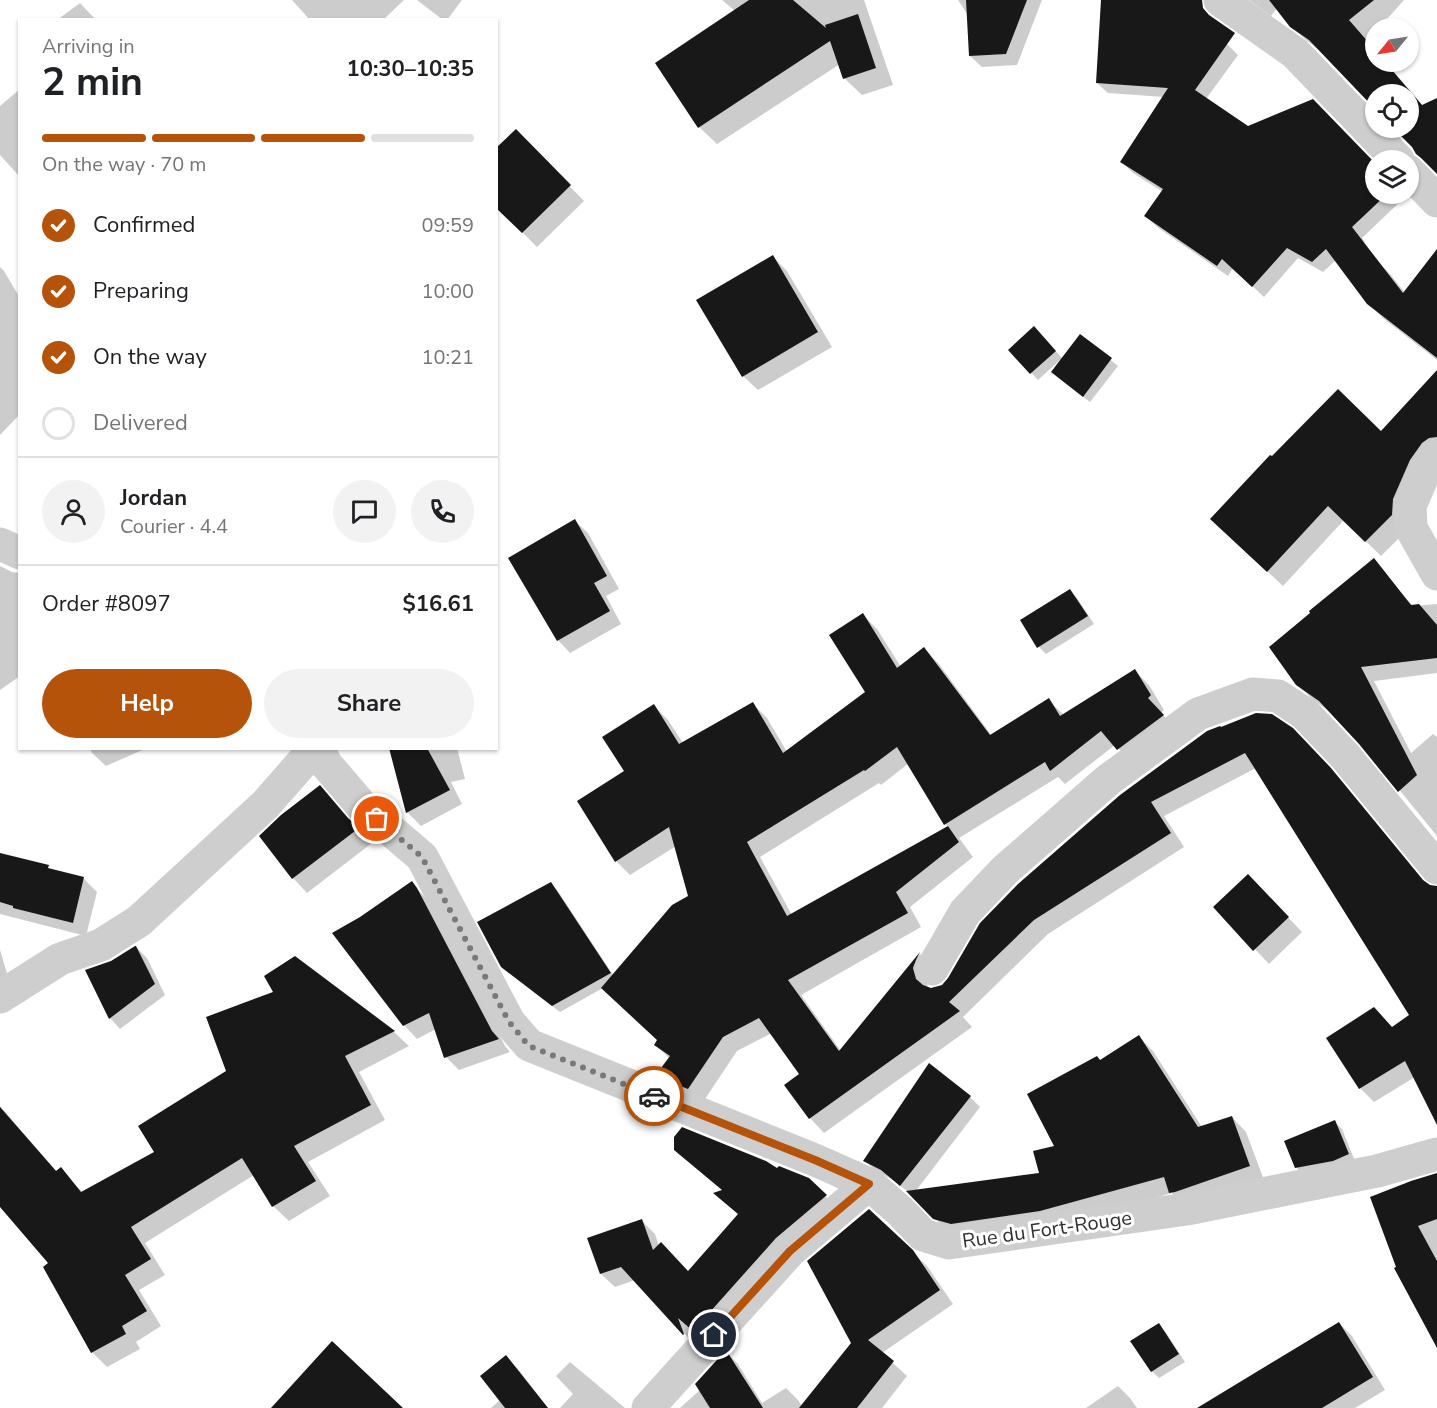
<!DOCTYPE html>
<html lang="en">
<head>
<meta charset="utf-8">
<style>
  body { margin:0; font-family:"Nunito Sans",sans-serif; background:#f2f2f2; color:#202124; height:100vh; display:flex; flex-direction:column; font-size:22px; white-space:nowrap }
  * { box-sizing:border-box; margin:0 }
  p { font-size:20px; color:#757577 }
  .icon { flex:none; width:33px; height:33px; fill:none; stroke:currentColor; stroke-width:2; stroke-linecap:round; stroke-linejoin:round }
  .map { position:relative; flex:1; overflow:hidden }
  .drawer { position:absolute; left:18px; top:18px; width:480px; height:732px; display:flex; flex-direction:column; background:#fff; border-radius:0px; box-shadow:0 2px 4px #0004 }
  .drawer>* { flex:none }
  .needle { width:39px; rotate:240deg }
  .tools { position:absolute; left:1365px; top:18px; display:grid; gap:12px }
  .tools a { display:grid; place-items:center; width:54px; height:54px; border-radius:50%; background:#fff; box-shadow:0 2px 4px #0004; font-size:30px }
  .pin { position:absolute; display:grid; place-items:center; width:51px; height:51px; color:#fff; margin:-26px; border:3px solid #fff; border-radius:50%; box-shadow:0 2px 6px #0007 }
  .courier { position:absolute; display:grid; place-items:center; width:60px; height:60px; margin:-30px; border:4px solid #b45309; border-radius:50%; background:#fff; color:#222; box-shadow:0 2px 8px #0007 }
  .overview em { font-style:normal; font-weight:700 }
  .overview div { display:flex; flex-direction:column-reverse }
  .overview { display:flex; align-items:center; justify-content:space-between; height:102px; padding:0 24px }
  h1 { font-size:39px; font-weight:700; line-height:45px }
  .bar { display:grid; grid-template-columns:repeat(4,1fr); gap:9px 6px; align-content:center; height:72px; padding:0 24px }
  .bar i { height:8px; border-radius:4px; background:#e0e0e0 }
  .bar .selected { background:#b45309 }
  .bar p { grid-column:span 4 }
  .line { display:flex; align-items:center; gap:15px; padding:0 24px; border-top:2px solid #e0e0e0 }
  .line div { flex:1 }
  .round { display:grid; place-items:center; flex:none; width:63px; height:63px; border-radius:32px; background:#f2f2f2 }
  ol { padding:0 24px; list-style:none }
  li { display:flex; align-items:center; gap:18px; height:66px }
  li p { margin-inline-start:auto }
  li .icon { padding:6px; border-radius:50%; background:#b45309; color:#fff; stroke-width:4 }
  li:last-child { color:#757577 }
  li i { width:33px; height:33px; border:3px solid #e0e0e0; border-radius:50% }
  .primary-button { display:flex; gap:12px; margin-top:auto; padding:12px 24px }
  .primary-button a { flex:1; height:69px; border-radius:36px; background:#b45309; color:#fff; font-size:24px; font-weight:700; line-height:69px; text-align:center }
  .primary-button a+a { background:#f2f2f2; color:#202124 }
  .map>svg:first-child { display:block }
</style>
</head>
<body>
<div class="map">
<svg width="1437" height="1408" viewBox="0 0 1437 1408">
  <rect width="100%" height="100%" fill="#fff"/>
  <path fill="#0003" fill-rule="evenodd" d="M 292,0 L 404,0 L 383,20 L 310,20 Z
    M 417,0 L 462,0 L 447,20 L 443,20 Z
    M 722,0 L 864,0 L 893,85 L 862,95 L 844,78 L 840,64 L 717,144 L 699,127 L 735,11 Z
    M 958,0 L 1042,0 L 1017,65 L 982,67 L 970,56 L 968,15 Z
    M 1103,0 L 1146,0 L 1227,44 L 1238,55 L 1206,99 L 1248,128 L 1376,194 L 1403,194 L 1405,197 L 1362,238 L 1365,242 L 1341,262 L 1337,259 L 1323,272 L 1298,258 L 1264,297 L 1233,268 L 1228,276 L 1157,227 L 1146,216 L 1163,192 L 1133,173 L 1122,162 L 1164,97 L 1108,93 L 1097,83 Z
    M 1249,0 L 1404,0 L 1379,28 L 1376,28 L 1376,33 L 1368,42 L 1376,62 L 1385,62 L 1431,115 L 1400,132 L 1395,128 L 1408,128 L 1408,94 L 1376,94 L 1306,40 L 1291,26 L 1277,8 L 1271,16 Z
    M 80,3 L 96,20 L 57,20 Z
    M 20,89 L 20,177 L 0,155 L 0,106 Z
    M 516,131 L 584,201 L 537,247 L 496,206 Z
    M 1437,256 L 1437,362 L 1437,360 L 1384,319 L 1368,303 L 1376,260 L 1391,275 L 1405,293 Z
    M 773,257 L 787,271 L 832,347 L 758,390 L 743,376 Z
    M 0,267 L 4,271 L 20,298 L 20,414 L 0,435 Z
    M 1041,335 L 1063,359 L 1081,336 L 1118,366 L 1090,402 L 1060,379 L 1060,360 L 1038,380 L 1010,350 Z
    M 1437,372 L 1437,459 L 1406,531 L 1381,556 L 1344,520 L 1283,586 L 1228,534 L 1381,433 Z
    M 575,521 L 588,533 L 619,589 L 606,596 L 621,624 L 570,653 L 558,640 Z
    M 0,566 L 12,572 L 20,573 L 20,676 L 0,690 Z
    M 1394,585 L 1413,606 L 1437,604 L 1437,673 L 1374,681 L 1411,753 L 1433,734 L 1437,737 L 1437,836 L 1361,743 L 1333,714 L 1312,699 L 1297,684 Z
    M 1070,591 L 1077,598 L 1094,624 L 1046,654 L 1039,647 L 1022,620 Z
    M 863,615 L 877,629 L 901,667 L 924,649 L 939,664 L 992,736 L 1048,700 L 1064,715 L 1135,671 L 1149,685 L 1164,710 L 1161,713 L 1177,730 L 1133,763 L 1115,745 L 1065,784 L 1058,777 L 959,838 L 973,857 L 910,907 L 921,927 L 801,995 L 841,1051 L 920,954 L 934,967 L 927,984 L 928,988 L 931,989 L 943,986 L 1208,732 L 1307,745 L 1345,785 L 1427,885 L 1437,888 L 1437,1101 L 1415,1077 L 1374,1102 L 1360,1088 L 1393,1029 L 1412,1014 L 1256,768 L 1164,816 L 1184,847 L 1048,934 L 963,1017 L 972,1027 L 824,1133 L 810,1118 L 787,1085 L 801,1075 L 772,1033 L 737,1051 L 703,1102 L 672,1090 L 657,1076 L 670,1059 L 656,1045 L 659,1040 L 603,988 L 560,1012 L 510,974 L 503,966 L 551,884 L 558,891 L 613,975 L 690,897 L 676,846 L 630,875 L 616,861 L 626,772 L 654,706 L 668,720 L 683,743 L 753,704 L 767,718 L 787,752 L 867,692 ZM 909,763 L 945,824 L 949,827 L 792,915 L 760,857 L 879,783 L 881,785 Z
    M 90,748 L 147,748 L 106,766 L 92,753 Z
    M 391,748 L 457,748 L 465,779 L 451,782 L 462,804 L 421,826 L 407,812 Z
    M 356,827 L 372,843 L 307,893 L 293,878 Z
    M 0,856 L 83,878 L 97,892 L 86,936 L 0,914 Z
    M 412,883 L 430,903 L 505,1046 L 510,1052 L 459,1070 L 446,1057 L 436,1029 L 417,1039 L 404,1025 L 334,933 L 361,919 Z
    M 1262,890 L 1302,932 L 1269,964 L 1215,907 Z
    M 136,947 L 147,958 L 165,995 L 120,1029 L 110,1018 L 112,962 Z
    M 0,950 L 9,980 L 0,982 Z
    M 295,958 L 394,1032 L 409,1046 L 359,1072 L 385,1120 L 308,1162 L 330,1196 L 289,1221 L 273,1206 L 254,1175 L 145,1243 L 165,1275 L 139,1290 L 161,1326 L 136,1342 L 140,1349 L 107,1367 L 92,1352 L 50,1263 L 0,1204 L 0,1106 L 57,1172 L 60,1169 L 83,1193 L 156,1153 L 228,1071 Z
    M 1139,1037 L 1153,1051 L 1202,1127 L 1232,1117 L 1246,1132 L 1264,1180 L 1185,1207 L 1172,1193 L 1056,1225 L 949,1233 L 912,1195 L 893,1180 L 876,1171 L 865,1161 L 970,1097 L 980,1107 L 915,1192 L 1041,1175 L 1101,1061 Z
    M 1335,1122 L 1342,1129 L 1355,1161 L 1303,1175 L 1296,1167 Z
    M 777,1170 L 808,1179 L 839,1210 L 707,1343 L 689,1327 L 696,1346 L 635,1280 L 615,1287 L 601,1274 L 589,1239 L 641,1220 L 655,1234 L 659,1246 L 689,1273 L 739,1215 L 716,1194 Z
    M 1437,1175 L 1437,1327 L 1396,1269 Z
    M 912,1252 L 927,1266 L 953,1304 L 882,1353 L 907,1376 L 882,1408 L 851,1408 L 853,1343 Z
    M 1339,1323 L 1352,1336 L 1385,1390 L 1355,1408 L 1245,1408 Z
    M 1158,1325 L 1165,1331 L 1185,1362 L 1159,1378 L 1152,1371 L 1132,1341 Z
    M 726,1352 L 738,1364 L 762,1403 L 786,1388 L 798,1400 L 803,1408 L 680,1408 L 700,1390 Z
    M 506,1357 L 518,1369 L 548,1408 L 491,1408 L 500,1400 Z
    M 570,1362 L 625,1408 L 560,1408 L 573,1394 L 556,1376 Z
    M 1118,1386 L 1130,1398 L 1137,1408 L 1086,1408 Z"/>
  <path fill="#181818" d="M 749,0 L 793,0 L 826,28 L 825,25 L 858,14 L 876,68 L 843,79 L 830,41 L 698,128 L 655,63 Z
    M 966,0 L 1027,0 L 1006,54 L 969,56 Z
    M 1101,0 L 1202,0 L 1203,8 L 1209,15 L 1235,33 L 1195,90 L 1248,126 L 1313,99 L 1376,164 L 1376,194 L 1387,194 L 1352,227 L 1403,293 L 1437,249 L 1437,358 L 1367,304 L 1326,249 L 1312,262 L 1287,248 L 1252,287 L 1222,259 L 1217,266 L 1144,216 L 1163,189 L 1120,162 L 1168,88 L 1096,83 Z
    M 1269,0 L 1374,0 L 1349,20 L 1376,51 L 1376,62 L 1385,62 L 1422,105 L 1437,98 L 1437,174 L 1421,158 L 1416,154 L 1412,147 L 1393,128 L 1408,128 L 1408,94 L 1376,94 L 1376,110 L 1309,40 L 1290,27 Z
    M 516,129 L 571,185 L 522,233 L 496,208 L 496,148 Z
    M 773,255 L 818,332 L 742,377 L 696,300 Z
    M 1034,326 L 1056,351 L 1030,374 L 1008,350 Z
    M 1080,334 L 1112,358 L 1083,397 L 1051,372 Z
    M 1437,370 L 1437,437 L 1429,438 L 1422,443 L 1410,460 L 1393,499 L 1392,515 L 1365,542 L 1328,506 L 1267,572 L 1210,519 L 1270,455 L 1272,456 L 1338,389 L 1381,431 Z
    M 575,519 L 607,576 L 594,583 L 610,611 L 557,641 L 508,558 Z
    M 1374,558 L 1411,605 L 1419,604 L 1437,625 L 1437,658 L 1361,667 L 1417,775 L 1398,792 L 1359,744 L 1319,701 L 1296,685 L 1269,647 L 1310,613 L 1309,611 Z
    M 1070,589 L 1088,616 L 1037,648 L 1020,620 Z
    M 863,613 L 897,668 L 924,647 L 990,735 L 1049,698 L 1060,716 L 1135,669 L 1151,695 L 1148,698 L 1164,715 L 1117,750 L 1101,731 L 1050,771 L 1045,762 L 944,825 L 897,747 L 865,771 L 864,770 L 747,842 L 787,916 L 948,826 L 959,842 L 896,892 L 908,913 L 788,980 L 839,1051 L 920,952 L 916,960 L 913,968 L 916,979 L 923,985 L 931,988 L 942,985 L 948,978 L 980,923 L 1018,884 L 1120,795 L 1207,731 L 1220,726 L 1221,727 L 1256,713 L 1272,714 L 1293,728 L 1331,768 L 1423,880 L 1430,885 L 1437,886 L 1437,1125 L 1405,1061 L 1359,1089 L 1326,1038 L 1374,1007 L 1392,1027 L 1409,1015 L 1245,753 L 1151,802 L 1171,833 L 1034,920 L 949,1002 L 960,1011 L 809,1119 L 784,1085 L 799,1074 L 759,1018 L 723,1037 L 688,1089 L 655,1076 L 670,1056 L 654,1045 L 657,1040 L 601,988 L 672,905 L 688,896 L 669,827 L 615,862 L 577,801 L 624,771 L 602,737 L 654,704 L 679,744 L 753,702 L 783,753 L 865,692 L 829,635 Z
    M 389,748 L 427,748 L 450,790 L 406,813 Z
    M 320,785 L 348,818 L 359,828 L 292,879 L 259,836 L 281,815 Z
    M 0,853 L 49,865 L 48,868 L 84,877 L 73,923 L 13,908 L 13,906 L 0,902 Z
    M 1248,874 L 1289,917 L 1253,951 L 1213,907 Z
    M 412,881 L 417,888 L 492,1031 L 499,1039 L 444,1058 L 429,1013 L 403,1026 L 332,933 L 360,917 Z
    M 551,882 L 611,973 L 552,1006 L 501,967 L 477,922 Z
    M 135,946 L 136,946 L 155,984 L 109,1019 L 85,970 L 111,961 Z
    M 295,956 L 395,1031 L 345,1056 L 371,1105 L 294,1146 L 316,1181 L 272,1207 L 242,1158 L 131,1227 L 151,1259 L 125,1275 L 147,1311 L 122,1326 L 126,1334 L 91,1353 L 43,1267 L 48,1263 L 0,1207 L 0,1107 L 56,1171 L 61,1167 L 81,1192 L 154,1152 L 138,1126 L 226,1071 L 206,1017 L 273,992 L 264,976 Z
    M 1139,1035 L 1198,1127 L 1232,1116 L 1250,1166 L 1175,1192 L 1169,1193 L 1164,1177 L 1040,1211 L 951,1224 L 933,1219 L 906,1191 L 1039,1173 L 1033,1151 L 1054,1146 L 1027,1094 L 1097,1056 L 1100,1060 Z
    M 929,1063 L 971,1096 L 900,1186 L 881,1170 L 863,1161 Z
    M 1335,1120 L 1349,1154 L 1333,1161 L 1295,1168 L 1284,1141 Z
    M 682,1127 L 766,1161 L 777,1168 L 779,1166 L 809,1178 L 827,1195 L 776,1238 L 693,1331 L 678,1318 L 684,1334 L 683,1335 L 621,1267 L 600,1274 L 587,1238 L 642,1219 L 653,1250 L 661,1242 L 688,1271 L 738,1214 L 713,1193 L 722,1190 L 674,1150 L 674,1137 Z
    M 1437,1173 L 1437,1219 L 1418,1226 L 1437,1261 L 1437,1348 L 1394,1268 L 1396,1267 L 1370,1197 L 1411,1181 Z
    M 869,1209 L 913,1250 L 940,1290 L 868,1340 L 894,1361 L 857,1408 L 799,1408 L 851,1343 L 807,1261 Z
    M 1339,1322 L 1373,1377 L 1322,1408 L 1197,1408 Z
    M 1159,1323 L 1179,1354 L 1151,1372 L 1130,1341 Z
    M 332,1341 L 403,1408 L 271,1408 Z
    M 726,1350 L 763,1408 L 710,1408 L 695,1384 Z
    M 506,1355 L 548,1408 L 505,1408 L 480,1376 Z"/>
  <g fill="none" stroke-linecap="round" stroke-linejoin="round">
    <path stroke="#cecece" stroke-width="33" d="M 1220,0 L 1295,53 L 1398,160
      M 1408,171 L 1437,201
      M 1437,455 L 1425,471 L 1410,506 L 1411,528 L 1437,574
      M 0,544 L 20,553
      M 318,748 L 326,764 L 362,806 L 422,857 L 509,1022 L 529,1045 L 815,1160 L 869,1184 L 900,1211 L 923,1235 L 949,1243 L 1187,1209 L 1377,1171 L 1437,1154
      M 932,969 L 965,912 L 1005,870 L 1108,780 L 1198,714 L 1253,694 L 1278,696 L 1305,714 L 1345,756 L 1437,868
      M 0,997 L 60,959 L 101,945 L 139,921 L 265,805 L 315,748
      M 648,1408 L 790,1251 L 869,1184"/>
  </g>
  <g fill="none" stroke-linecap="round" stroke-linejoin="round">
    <path stroke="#797979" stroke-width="6" stroke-dasharray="0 10.8" d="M 377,819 L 422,857 L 509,1022 L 529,1046 L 654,1096"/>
    <path stroke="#b45309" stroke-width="8" d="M 654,1096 L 815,1160 L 869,1184 L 790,1251 L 714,1335"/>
  </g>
  <g text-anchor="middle" stroke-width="6" stroke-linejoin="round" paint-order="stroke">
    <g font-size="20" fill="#313131" stroke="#fff">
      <text transform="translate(1047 1229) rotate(-8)" y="7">Rue du Fort-Rouge</text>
    </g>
  </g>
</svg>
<div class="tools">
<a><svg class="needle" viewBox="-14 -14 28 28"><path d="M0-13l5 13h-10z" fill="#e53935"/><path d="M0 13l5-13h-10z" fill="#757577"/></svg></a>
<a><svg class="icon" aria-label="locate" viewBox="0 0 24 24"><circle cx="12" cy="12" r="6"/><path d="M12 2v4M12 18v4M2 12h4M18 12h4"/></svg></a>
<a><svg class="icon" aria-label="layers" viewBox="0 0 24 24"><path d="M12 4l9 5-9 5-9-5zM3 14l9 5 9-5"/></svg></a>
</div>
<div class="pin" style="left:377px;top:819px;background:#ea580c"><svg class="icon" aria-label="bag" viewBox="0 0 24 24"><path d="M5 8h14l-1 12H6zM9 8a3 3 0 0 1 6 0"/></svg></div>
<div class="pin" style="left:714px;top:1335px;background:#1f2937"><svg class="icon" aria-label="home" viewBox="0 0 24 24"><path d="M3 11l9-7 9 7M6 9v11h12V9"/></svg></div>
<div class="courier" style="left:654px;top:1096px"><svg class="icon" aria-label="car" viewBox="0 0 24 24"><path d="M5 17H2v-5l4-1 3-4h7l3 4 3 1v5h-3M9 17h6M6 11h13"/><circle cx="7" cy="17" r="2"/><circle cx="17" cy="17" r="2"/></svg></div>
<section class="drawer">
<div class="overview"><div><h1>2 min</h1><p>Arriving in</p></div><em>10:30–10:35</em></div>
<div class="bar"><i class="selected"></i><i class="selected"></i><i class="selected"></i><i></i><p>On the way · 70 m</p></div>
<ol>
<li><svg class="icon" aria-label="check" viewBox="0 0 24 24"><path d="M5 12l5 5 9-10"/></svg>Confirmed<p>09:59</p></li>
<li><svg class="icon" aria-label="check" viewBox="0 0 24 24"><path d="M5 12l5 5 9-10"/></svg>Preparing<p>10:00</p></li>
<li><svg class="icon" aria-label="check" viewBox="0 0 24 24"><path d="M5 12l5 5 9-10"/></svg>On the way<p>10:21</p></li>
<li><i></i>Delivered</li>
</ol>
<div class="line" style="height:108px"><a class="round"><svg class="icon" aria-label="person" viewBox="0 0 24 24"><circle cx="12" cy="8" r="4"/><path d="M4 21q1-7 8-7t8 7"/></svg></a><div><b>Jordan</b><p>Courier · 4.4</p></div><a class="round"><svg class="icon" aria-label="chat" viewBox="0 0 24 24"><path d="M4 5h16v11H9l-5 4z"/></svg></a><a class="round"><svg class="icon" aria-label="phone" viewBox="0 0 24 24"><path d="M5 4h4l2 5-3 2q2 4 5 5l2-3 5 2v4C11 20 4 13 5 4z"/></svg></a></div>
<div class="line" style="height:78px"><div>Order #8097</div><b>$16.61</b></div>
<div class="primary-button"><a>Help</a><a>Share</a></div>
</section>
</div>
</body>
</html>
